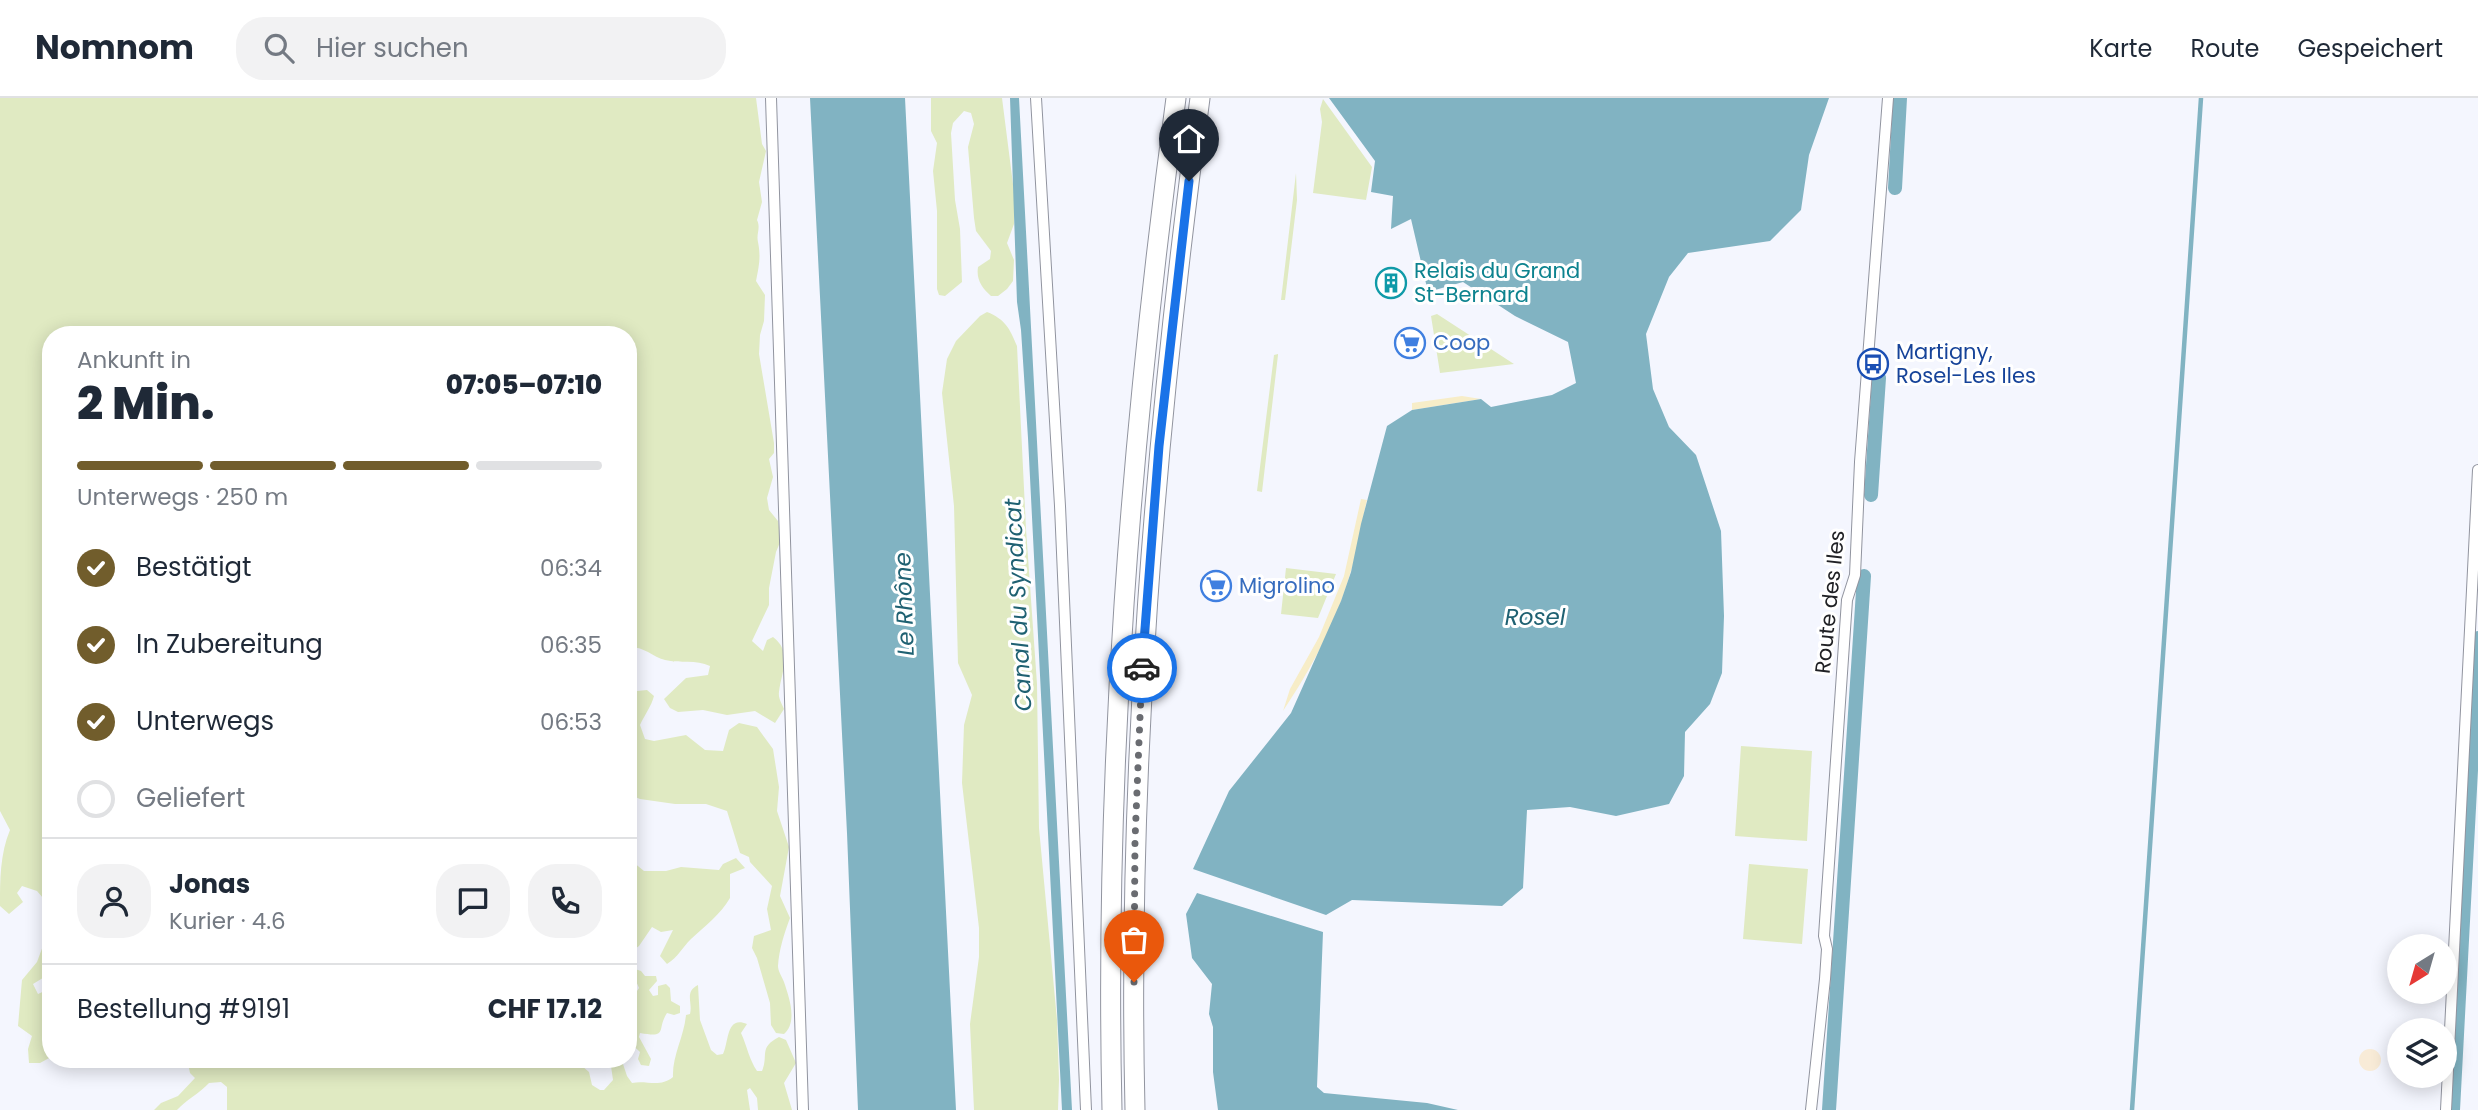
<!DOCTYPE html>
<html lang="de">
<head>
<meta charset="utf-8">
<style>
  body { margin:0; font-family:Poppins,sans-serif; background:#f2f2f3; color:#1f2937; height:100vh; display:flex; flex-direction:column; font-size:26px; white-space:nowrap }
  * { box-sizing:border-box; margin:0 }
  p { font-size:23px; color:#747a83 }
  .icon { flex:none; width:38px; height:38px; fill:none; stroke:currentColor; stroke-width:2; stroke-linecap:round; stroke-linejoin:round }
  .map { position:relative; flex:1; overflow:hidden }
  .side { position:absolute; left:42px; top:228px; width:595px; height:742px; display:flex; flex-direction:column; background:#fff; border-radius:28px; box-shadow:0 4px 18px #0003 }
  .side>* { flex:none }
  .needle { width:46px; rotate:217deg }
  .controls { position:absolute; left:2387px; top:836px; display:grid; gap:14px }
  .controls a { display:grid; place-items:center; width:70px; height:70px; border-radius:50%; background:#fff; box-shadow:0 4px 18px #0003; font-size:35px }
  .pin { position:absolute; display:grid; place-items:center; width:60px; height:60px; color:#fff; margin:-72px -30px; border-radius:50% 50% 50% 0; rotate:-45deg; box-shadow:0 0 7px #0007 }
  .pin .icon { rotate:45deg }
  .courier { position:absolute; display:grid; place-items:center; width:70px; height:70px; margin:-35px; border:5px solid #1a73e8; border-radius:50%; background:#fff; color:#222; box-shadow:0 2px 9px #0007 }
  .overview em { font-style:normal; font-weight:800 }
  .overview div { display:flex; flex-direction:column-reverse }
  .overview { display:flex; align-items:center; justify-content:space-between; height:119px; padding:0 35px }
  h1 { font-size:46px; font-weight:800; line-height:52px }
  .bar { display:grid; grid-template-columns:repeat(4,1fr); gap:10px 7px; align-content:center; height:84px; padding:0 35px }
  .bar i { height:9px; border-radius:5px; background:#e0e1e3 }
  .bar .selected { background:#715d2c }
  .bar p { grid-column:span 4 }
  .line { display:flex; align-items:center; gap:18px; padding:0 35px; border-top:2px solid #e0e1e3 }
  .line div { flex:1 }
  .round { display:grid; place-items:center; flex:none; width:74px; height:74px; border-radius:28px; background:#f2f2f3 }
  ol { padding:0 35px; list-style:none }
  li { display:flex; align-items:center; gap:21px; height:77px }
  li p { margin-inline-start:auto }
  li .icon { padding:7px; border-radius:50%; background:#715d2c; color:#fff; stroke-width:4 }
  li:last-child { color:#747a83 }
  li i { width:38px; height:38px; border:4px solid #e0e1e3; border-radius:50% }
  header { display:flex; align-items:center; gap:42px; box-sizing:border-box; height:98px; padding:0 35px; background:#fff; border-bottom:2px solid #e0e1e3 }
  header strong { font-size:33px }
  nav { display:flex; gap:38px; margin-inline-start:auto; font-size:24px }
  .search { width:490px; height:63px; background:#f2f2f3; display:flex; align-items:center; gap:18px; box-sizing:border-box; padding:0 24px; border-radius:28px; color:#747a83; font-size:26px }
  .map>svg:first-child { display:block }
</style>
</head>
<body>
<header>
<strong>Nomnom</strong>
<div class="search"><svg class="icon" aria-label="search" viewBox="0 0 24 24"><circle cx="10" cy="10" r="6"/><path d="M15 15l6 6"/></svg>Hier suchen</div>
<nav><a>Karte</a><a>Route</a><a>Gespeichert</a></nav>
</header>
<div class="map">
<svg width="2478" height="1012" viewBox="0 0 2478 1012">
  <rect width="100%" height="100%" fill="#f4f6fe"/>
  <path fill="#f8ebd7" d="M2359 962a11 11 0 1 1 22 0a11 11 0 1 1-22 0Z"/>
  <path fill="#e0eac2" d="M 0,0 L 756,0 L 762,46 L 766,53 L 759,84 L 762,104 L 757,122 C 761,130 756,136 758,144 C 761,159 759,168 756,183 L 765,197 L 764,223 L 760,237 L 759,256 L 774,345 L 774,355 L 769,361 L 773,379 L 767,400 L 769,412 L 778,423 L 781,442 L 776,454 L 769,490 L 769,507 L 752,543 L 763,553 L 767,542 L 773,539 C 793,554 781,575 779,594 C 778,600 782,606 784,611 L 775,625 L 755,613 L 727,617 L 703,612 L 678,614 L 670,610 L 664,601 L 686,580 L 708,577 L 710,568 C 696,561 680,566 665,562 C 651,558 644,548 628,549 L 628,236 L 51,236 L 51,875 L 33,886 L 38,896 L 51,890 L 51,959 L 40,965 L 29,965 L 28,951 L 32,938 L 18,928 L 22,882 L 37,864 L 47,837 L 43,800 L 37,793 L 22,788 L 17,795 L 23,804 L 9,816 L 0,808 C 0,782 0,756 10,732 L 0,713 Z
    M 931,0 L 1002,0 L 1014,94 L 1014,126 L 1007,145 L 1014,162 L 1013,183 L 1007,191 L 998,198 L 991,198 C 982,190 976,182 978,169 L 990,161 L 991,153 L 976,133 L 974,120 L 968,49 L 974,26 L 971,15 L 964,13 L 953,25 L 951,35 L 955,102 L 960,131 L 962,184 L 945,198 L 939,197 L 937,191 L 937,113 L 933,73 L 937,45 L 931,33 Z
    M 1323,1 L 1372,69 L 1366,102 L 1313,95 L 1322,24 L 1320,11 Z
    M 1296,75 L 1297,102 L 1285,202 L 1281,202 Z
    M 987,214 C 1005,221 1010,231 1017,248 L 1026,431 L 1037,586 L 1039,730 L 1057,922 L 1059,982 L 1058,1012 L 974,1012 L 970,926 L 979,859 L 979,830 L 962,685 L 964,627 L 972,597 L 958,565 L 954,408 L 942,295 L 947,261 L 956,243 L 980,218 Z
    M 1437,216 L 1514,266 L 1440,275 L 1431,218 Z
    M 1278,256 L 1278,257 L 1262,394 L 1257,393 L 1274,257 Z
    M 1286,470 L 1336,476 L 1318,520 L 1281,516 Z
    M 628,591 L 637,593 L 647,592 L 654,598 C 651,609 645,616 640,627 L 645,641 L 654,643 L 686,637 L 705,652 L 723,653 L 729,632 L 739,625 L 757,629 L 773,651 L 779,689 L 777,713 L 789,749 L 780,798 L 790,820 C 784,836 779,852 778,868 C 778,873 782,879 784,884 C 789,899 798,924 784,936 L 776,935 L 771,927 L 770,905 L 757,860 L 752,850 L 754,838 L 771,832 L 767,811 L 772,788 L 750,764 L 749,759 L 740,755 L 727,713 L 706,706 L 675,706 L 640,701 L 628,696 Z
    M 1741,648 L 1812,653 L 1807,743 L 1735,738 Z
    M 736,760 L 745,770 L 730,776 L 730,800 C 721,816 704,829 691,841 C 682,850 678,859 667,866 L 660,858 L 673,832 L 661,834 L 652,829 L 639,848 L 628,856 L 628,764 L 633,764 L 644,773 L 666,773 L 681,769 L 719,772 L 723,766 Z
    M 1749,766 L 1808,771 L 1802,846 L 1743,841 Z
    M 635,871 L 641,873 L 645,878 L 656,878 L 657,883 L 649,892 L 653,898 L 658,897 L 658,888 L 666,886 L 670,890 L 671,903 L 680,908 L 680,915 L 674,917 L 667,915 C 656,932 669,940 640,935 L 639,939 L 651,961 L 649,968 L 641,967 L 638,961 L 640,954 L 628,943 L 628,882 L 630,895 L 635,896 L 639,890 L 633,876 Z
    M 698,887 L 700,922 L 711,952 L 717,957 L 723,956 C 729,944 726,917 747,926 L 741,935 C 747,948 749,961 757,973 L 762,973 C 769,957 758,950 779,939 L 786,942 L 796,965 L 784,985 L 792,1012 L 758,1012 L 757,1000 L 750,990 L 747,992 L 750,1012 L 227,1012 L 227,989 L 221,984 L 209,985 C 199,996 187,1001 177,1012 L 154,1012 L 161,1005 L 178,998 L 195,980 L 190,975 L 187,961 L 554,961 L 567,968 L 582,968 L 589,974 L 592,987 L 600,992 L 604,992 L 613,982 L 611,968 L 616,963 L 623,966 L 627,978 L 632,985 C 647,982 660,990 673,979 C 672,958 684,939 686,917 L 690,916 C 693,904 684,894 698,887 Z"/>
  <path fill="#f7edc8" d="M 1462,298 L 1481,301 L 1412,312 L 1412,305 Z
    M 1361,401 L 1367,402 C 1361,426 1358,452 1350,476 C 1336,525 1311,571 1283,613 L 1290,591 L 1319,539 L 1344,478 Z"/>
  <path fill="#81b3c2" d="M 810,0 L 905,0 L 956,1012 L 858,1012 L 847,735 Z
    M 1010,0 L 1019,0 L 1072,1012 L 1062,1012 L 1028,340 L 1021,232 L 1017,204 Z
    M 1329,0 L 1829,0 L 1809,57 L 1801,112 L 1770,143 L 1688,155 L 1669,179 L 1646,236 L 1653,291 L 1669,329 L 1696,357 L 1721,433 L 1724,518 L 1722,575 L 1710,606 L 1685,634 L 1684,678 L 1669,706 L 1616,718 L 1570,709 L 1527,712 L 1523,790 L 1502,808 L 1352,802 L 1326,817 L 1193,771 L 1229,693 L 1291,615 L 1341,503 L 1351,474 L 1361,426 L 1387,328 L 1412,312 L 1481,301 L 1491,309 L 1552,297 L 1576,285 L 1568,244 L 1515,218 L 1463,184 L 1428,194 L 1411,121 L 1391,131 L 1393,98 L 1371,94 L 1375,63 Z
    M 1197,795 L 1323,834 L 1317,989 L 1324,995 L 1427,1005 L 1458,1012 L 1218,1012 L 1213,974 L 1213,929 L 1209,916 L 1212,886 L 1192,860 L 1186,816 Z"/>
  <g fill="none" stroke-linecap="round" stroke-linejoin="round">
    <path stroke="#81b3c2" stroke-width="4.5" d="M 2132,1012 L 2201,0"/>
    <path stroke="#81b3c2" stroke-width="14" d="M 1895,90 L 1900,0
      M 1871,397 L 1879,280
      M 1829,1012 L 1864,478
      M 2453,1012 L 2478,540"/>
    <g stroke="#91949f" stroke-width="12">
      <path id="minor" d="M 771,0 L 803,1012
        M 1036,0 L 1060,408 L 1086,1012
        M 1811,1012 L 1825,881 L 1827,851 L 1824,838 L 1847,502 L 1855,477 L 1860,364 L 1888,0
        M 2446,1012 L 2478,372"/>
    </g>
    <g stroke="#91949f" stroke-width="21">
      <path id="motorway" d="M 1112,1012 C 1104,673 1131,336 1176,0
        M 1135,1012 C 1127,673 1155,336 1200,0"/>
    </g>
    <use href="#minor" stroke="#fff" stroke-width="10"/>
    <use href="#motorway" stroke="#fff" stroke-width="19"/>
  </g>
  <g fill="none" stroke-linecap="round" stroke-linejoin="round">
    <path stroke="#6a6c71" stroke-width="7" stroke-dasharray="0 12.6" d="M 1134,884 L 1135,742 L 1142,570"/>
    <path stroke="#1a73e8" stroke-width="9" d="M 1142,570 L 1159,348 L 1189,83"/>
  </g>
  <defs>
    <g id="building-ring" transform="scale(1.575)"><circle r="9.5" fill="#fff" stroke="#0f9aa8" stroke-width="1.5"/><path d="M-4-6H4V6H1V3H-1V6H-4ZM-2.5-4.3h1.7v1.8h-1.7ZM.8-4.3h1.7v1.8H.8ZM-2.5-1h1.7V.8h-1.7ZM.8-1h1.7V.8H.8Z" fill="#0f9aa8"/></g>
    <g id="supermarket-ring" transform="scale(1.575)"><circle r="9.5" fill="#fff" stroke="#3f7fe0" stroke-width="1.5"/><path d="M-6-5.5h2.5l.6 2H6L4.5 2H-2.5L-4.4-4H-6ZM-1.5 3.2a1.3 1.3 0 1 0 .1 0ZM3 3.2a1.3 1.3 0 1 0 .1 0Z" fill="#3f7fe0"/></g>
    <g id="bus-ring" transform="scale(1.575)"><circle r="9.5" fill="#fff" stroke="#1a4fb4" stroke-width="1.5"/><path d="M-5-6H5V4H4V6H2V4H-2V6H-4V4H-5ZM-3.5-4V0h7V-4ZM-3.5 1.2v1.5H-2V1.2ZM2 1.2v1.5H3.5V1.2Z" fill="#1a4fb4"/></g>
  </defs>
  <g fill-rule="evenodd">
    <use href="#building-ring" x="1391" y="185"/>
    <use href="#supermarket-ring" x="1410" y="245"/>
    <use href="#bus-ring" x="1873" y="266"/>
    <use href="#supermarket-ring" x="1216" y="488"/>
  </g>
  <g text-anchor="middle" stroke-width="6" stroke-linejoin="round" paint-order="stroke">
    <g font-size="21" fill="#0d838f" stroke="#fff" text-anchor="start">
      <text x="1414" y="180">Relais du Grand<tspan x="1414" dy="24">St-Bernard</tspan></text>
    </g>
    <g font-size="21" fill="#366cbe" stroke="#fff" text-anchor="start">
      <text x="1433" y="252">Coop</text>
      <text x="1239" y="495">Migrolino</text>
    </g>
    <g font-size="21" fill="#164399" stroke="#fff" text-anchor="start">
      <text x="1896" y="261">Martigny,<tspan x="1896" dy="24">Rosel-Les Iles</tspan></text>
    </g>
    <g font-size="21" fill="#202125" stroke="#fff">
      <text transform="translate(1830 504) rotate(-84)" y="7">Route des Iles</text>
    </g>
    <g font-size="23" font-style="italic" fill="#1f6172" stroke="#fff">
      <text transform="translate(904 506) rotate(-92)" y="8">Le Rhône</text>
      <text transform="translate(1018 507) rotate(-93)" y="8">Canal du Syndicat</text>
      <text x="1535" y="527">Rosel</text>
    </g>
  </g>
</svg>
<div class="controls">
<a><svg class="needle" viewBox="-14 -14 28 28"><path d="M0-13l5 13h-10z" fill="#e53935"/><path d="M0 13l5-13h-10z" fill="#747a83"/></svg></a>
<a><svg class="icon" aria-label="layers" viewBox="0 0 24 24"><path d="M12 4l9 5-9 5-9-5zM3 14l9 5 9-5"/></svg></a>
</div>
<div class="pin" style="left:1134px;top:884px;background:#ea580c"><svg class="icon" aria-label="bag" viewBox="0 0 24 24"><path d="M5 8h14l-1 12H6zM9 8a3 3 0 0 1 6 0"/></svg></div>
<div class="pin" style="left:1189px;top:83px;background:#1f2937"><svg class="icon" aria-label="home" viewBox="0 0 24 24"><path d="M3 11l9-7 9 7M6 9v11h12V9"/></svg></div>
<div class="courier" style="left:1142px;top:570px"><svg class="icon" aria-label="car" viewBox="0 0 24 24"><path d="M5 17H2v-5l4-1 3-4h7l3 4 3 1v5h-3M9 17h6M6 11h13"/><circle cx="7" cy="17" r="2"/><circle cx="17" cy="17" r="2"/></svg></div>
<section class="side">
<div class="overview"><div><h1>2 Min.</h1><p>Ankunft in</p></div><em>07:05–07:10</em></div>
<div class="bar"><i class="selected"></i><i class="selected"></i><i class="selected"></i><i></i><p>Unterwegs · 250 m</p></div>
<ol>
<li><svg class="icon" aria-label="check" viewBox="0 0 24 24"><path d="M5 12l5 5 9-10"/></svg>Bestätigt<p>06:34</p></li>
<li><svg class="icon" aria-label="check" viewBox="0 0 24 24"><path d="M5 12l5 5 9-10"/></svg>In Zubereitung<p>06:35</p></li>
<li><svg class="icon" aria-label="check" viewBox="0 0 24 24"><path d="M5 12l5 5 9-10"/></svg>Unterwegs<p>06:53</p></li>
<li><i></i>Geliefert</li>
</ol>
<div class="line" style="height:126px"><a class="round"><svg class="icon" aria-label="person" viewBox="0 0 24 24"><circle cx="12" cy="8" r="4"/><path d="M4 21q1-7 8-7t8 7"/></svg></a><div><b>Jonas</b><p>Kurier · 4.6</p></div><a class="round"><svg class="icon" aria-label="chat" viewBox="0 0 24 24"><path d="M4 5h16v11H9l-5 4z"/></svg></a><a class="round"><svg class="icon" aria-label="phone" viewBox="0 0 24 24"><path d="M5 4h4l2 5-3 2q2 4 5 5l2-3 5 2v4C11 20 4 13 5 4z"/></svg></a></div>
<div class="line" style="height:91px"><div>Bestellung #9191</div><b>CHF 17.12</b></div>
</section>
</div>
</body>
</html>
